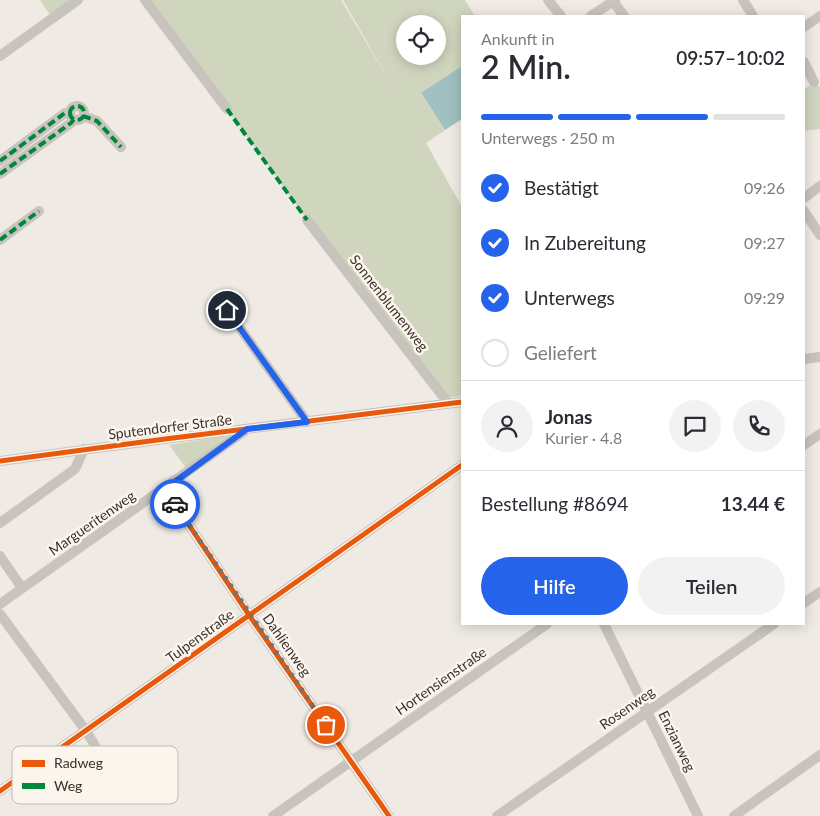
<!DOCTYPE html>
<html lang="de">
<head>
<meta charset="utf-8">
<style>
  body { margin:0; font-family:Lato,sans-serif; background:#f2f2f3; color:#2b2b33; height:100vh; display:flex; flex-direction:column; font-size:19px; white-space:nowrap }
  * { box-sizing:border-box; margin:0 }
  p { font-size:16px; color:#7c7c81 }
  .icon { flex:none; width:28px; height:28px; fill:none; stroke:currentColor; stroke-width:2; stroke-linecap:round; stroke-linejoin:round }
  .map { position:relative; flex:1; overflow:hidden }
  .sheet { position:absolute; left:461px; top:15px; width:344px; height:610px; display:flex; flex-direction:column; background:#fff; border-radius:0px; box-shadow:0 2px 12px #0003 }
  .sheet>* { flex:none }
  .tools { position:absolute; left:396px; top:15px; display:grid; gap:10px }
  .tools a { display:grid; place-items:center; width:50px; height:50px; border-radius:50%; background:#fff; box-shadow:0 2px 12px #0003; font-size:25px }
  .pin { position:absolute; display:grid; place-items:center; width:42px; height:42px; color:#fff; margin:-21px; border:2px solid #fff; border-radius:50%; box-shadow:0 1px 5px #0007 }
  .courier { position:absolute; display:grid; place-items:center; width:50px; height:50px; margin:-25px; border:4px solid #2563eb; border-radius:50%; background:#fff; color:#222; box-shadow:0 1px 6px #0007 }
  .head em { font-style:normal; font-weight:600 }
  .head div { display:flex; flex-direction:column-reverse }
  .head { display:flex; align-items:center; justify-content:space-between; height:85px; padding:0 20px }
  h1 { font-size:32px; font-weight:600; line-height:38px }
  .bar { display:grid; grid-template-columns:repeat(4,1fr); gap:8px 5px; align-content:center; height:60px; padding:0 20px }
  .bar i { height:6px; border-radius:4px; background:#e1e1e2 }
  .bar .current { background:#2563eb }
  .bar p { grid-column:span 4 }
  .line { display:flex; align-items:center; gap:12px; padding:0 20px; border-top:1px solid #e1e1e2 }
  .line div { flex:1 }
  .round { display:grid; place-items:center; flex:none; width:52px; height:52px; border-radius:26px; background:#f2f2f3 }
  ol { padding:0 20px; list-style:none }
  li { display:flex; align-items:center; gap:15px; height:55px }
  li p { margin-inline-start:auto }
  li .icon { padding:5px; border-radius:50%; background:#2563eb; color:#fff; stroke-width:4 }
  li:last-child { color:#7c7c81 }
  li i { width:28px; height:28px; border:2px solid #e1e1e2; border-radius:50% }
  .cta { display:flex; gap:10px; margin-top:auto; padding:10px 20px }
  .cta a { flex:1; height:58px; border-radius:30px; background:#2563eb; color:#fff; font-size:20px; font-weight:600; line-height:58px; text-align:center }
  .cta a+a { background:#f2f2f3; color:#2b2b33 }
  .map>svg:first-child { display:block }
</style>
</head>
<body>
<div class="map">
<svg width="820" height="816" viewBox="0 0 820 816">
  <rect width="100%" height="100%" fill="#f0eae4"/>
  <path fill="#d0d5be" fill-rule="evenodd" d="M 40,0 L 78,0 L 52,18 Z
    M 145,0 L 341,0 L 391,84 L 343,0 L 465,0 L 475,16 L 462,16 L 462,66 L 421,94 L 445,130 L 426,143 L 462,207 L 462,396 L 444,398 L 307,220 L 227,109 ZM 405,24 L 438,24 L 438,56 L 405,56 Z
    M 811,85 L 820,86 L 820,129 L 804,131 L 804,89 Z
    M 226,436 L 228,438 L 187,469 L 169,445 Z"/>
  <path fill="#a0c0c1" d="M 462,66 L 462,119 L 445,130 L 421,93 Z"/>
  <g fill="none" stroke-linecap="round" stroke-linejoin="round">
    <path stroke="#c9c3bd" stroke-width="10" d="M 145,0 L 227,109
      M 548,0 L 561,16
      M 743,0 L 753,16
      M 613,1 L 624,16
      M 591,16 L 615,0
      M 804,27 L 820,16
      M 0,56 L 78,0
      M 804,62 L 814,82
      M70 113a7 7 0 1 1 14 0a7 7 0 1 1-14 0Z
      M 83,116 L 97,121 L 121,147
      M 0,161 L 65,113 L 70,113
      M 0,174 L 71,123 L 74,119
      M 804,198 L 820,186
      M 804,211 L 820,235
      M 307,220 L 448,403
      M 0,240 L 39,211
      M 227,310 L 307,422
      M 804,359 L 820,357
      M 804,445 L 820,434
      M 0,461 L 165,439 L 462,402
      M 165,489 L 249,615 L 389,816
      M 0,523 L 75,469 L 84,449
      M 0,556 L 22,588
      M 804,603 L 820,592
      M 0,604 L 246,430
      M 0,614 L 86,731 L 118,783
      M 604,624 L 698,816
      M 0,791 L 462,465
      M 273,816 L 547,624
      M 497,816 L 774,624
      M 734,816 L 820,755"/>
    <path stroke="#00873e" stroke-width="4" stroke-dasharray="8 4" stroke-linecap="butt" d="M70 113a7 7 0 1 1 14 0a7 7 0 1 1-14 0Z
      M 227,109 L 307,220
      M 83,116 L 97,121 L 121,147
      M 0,161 L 65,113 L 70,113
      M 0,174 L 71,123 L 74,119
      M 0,240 L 39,211"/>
    <g stroke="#fbf5ed" stroke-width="8">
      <path id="cycleway" d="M 0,461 L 165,439 L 462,402
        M 165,489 L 249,615 L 389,816
        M 0,791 L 462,465"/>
    </g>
    <use href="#cycleway" stroke="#e8590c" stroke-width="5"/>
  </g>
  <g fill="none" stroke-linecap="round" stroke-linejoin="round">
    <path stroke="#7a716b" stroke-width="5" stroke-dasharray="0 9" d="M 175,504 L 326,725"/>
    <path stroke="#2563eb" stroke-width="6" d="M 175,504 L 165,489 L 247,429 L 307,422 L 227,310"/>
  </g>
  <g text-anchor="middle" stroke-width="5" stroke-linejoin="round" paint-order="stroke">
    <g font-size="14" fill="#3a302a" stroke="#fbf5ed">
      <text transform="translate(389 303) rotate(52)" y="5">Sonnenblumenweg</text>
      <text transform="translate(170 427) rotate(-7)" y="5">Sputendorfer Straße</text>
      <text transform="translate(92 523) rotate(-35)" y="5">Margueritenweg</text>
      <text transform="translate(200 636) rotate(-36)" y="5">Tulpenstraße</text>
      <text transform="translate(287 645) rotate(55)" y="5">Dahlienweg</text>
      <text transform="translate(441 681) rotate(-35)" y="5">Hortensienstraße</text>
      <text transform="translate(627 708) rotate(-35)" y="5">Rosenweg</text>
      <text transform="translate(677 741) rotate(64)" y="5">Enzianweg</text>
    </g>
  </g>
  <rect x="12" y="746" width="166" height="58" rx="8" fill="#fbf5ed" stroke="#c1bab2" stroke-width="1"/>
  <rect x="22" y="760" width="23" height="7" fill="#e8590c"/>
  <rect x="22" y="783" width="23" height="6" fill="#00873e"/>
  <g font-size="14" fill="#3a302a">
    <text x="54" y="768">Radweg</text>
    <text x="54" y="791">Weg</text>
  </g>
</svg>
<div class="tools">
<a><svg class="icon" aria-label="locate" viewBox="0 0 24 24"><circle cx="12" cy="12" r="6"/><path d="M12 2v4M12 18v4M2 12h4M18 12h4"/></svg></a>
</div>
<div class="pin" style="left:326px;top:725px;background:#ea580c"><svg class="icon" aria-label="bag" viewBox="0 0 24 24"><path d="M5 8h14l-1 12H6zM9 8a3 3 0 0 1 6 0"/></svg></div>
<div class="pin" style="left:227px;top:310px;background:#1f2937"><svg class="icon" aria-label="home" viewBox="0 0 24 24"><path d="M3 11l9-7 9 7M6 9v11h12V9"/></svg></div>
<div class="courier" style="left:175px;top:504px"><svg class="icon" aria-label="car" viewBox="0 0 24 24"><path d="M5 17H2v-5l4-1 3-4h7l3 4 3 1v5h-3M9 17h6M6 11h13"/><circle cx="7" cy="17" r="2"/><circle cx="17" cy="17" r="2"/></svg></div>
<section class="sheet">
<div class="head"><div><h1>2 Min.</h1><p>Ankunft in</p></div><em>09:57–10:02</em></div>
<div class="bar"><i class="current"></i><i class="current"></i><i class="current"></i><i></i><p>Unterwegs · 250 m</p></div>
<ol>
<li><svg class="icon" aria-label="check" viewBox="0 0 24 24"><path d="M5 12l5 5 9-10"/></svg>Bestätigt<p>09:26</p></li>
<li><svg class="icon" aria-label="check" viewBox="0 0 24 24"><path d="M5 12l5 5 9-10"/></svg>In Zubereitung<p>09:27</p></li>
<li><svg class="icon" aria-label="check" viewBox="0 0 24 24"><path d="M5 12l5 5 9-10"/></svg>Unterwegs<p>09:29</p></li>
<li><i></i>Geliefert</li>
</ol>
<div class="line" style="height:90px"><a class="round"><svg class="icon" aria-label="person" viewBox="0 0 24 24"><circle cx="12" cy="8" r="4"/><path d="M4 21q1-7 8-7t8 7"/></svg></a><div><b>Jonas</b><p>Kurier · 4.8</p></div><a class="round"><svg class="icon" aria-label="chat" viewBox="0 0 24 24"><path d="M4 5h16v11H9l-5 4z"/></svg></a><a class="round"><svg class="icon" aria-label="phone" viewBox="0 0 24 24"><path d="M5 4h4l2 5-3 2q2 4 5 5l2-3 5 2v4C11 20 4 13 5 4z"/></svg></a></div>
<div class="line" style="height:65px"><div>Bestellung #8694</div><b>13.44 €</b></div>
<div class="cta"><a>Hilfe</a><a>Teilen</a></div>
</section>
</div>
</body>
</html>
